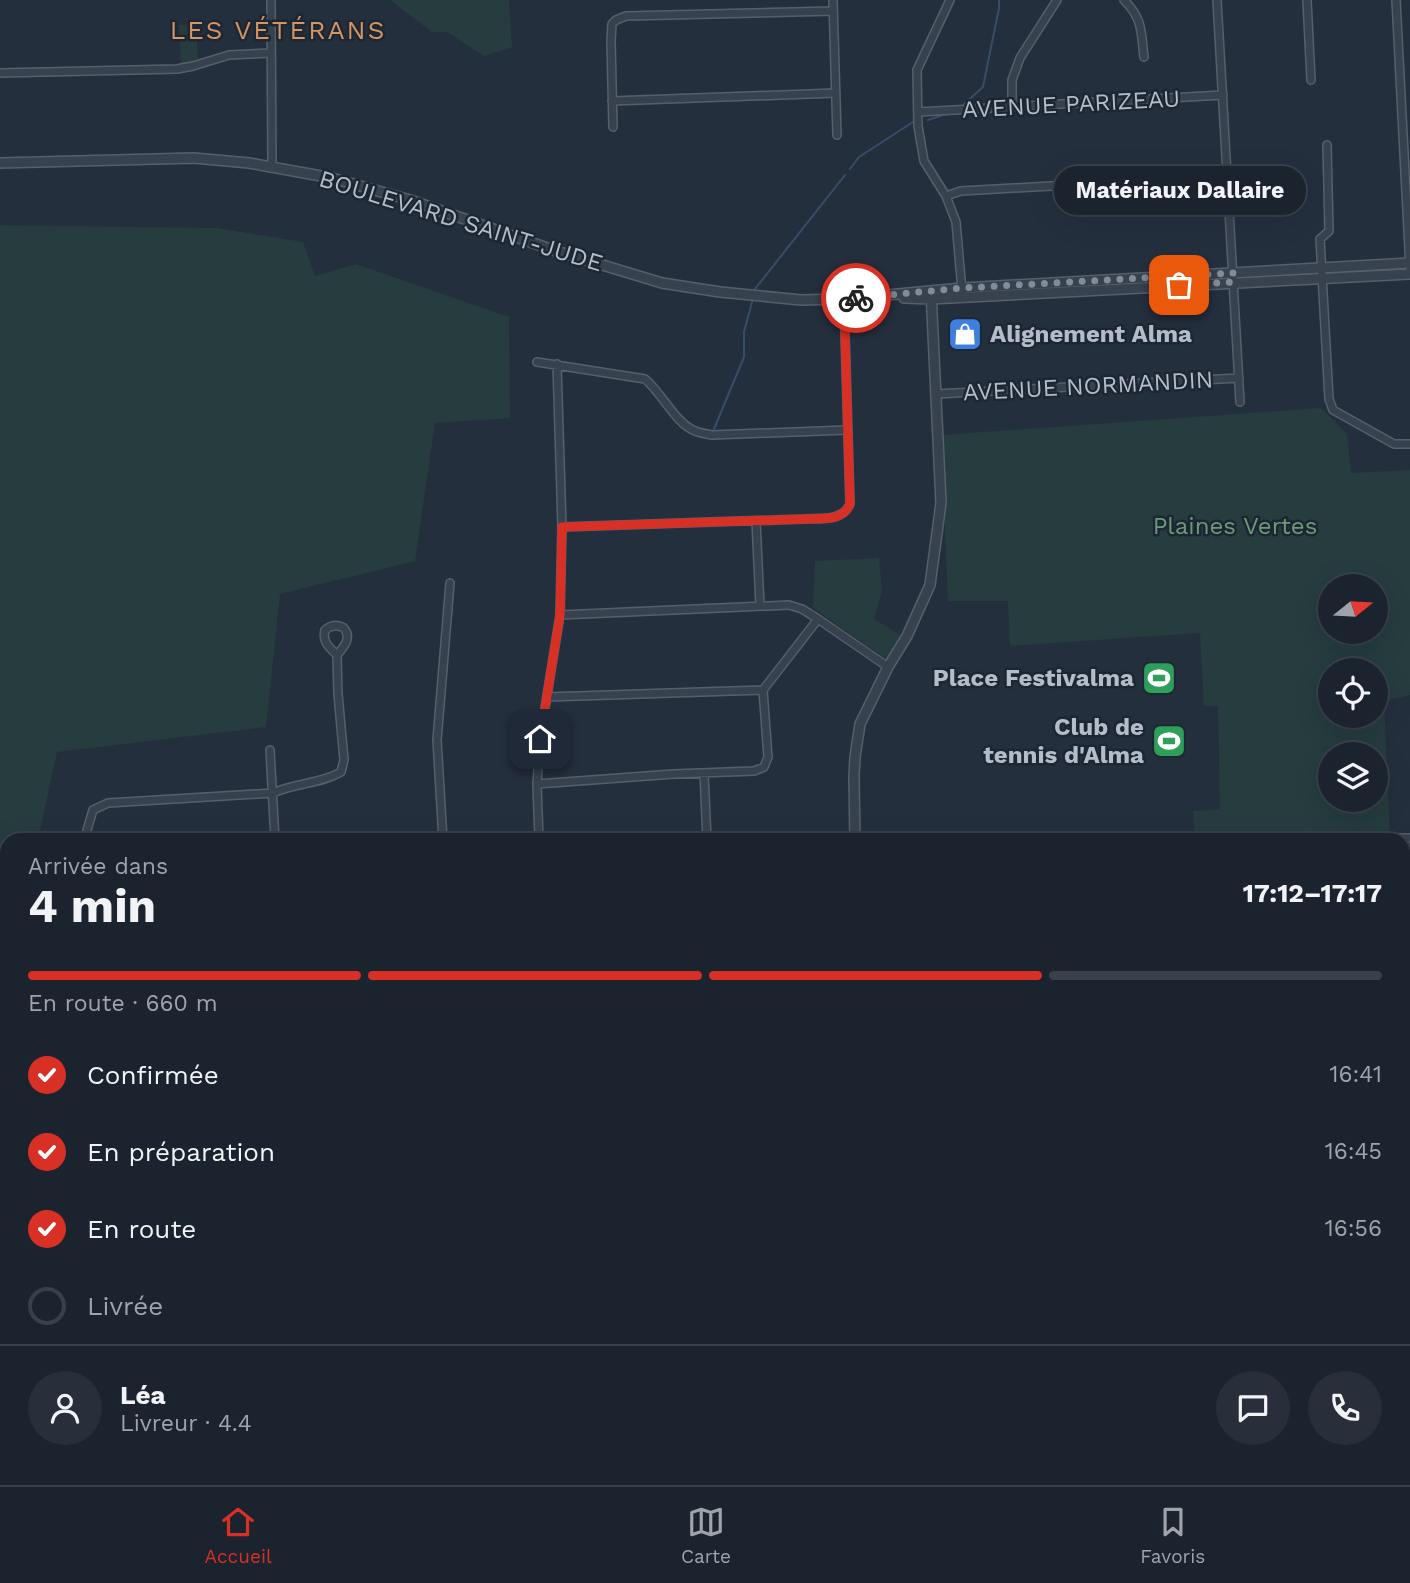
<!DOCTYPE html>
<html lang="fr">
<head>
<meta charset="utf-8">
<style>
  body { margin:0; font-family:"Work Sans",sans-serif; background:#282f3a; color:#f1f3f6; height:100vh; display:flex; flex-direction:column; font-size:26px; white-space:nowrap }
  * { box-sizing:border-box; margin:0 }
  p { font-size:23px; color:#a0a4aa }
  .icon { flex:none; width:38px; height:38px; fill:none; stroke:currentColor; stroke-width:2; stroke-linecap:round; stroke-linejoin:round }
  .map { position:relative; flex:1; overflow:hidden }
  .sheet { position:absolute; left:0px; top:833px; width:1410px; height:653px; display:flex; flex-direction:column; background:#1b232e; border-radius:21px 21px 0 0; box-shadow:0 7px 28px #0002,0 0 0 2px #39404a }
  .sheet>* { flex:none }
  .needle { width:46px; rotate:72deg }
  .buttons { position:absolute; left:1318px; top:574px; display:grid; gap:14px }
  .buttons a { display:grid; place-items:center; width:70px; height:70px; border-radius:50%; background:#1b232e; box-shadow:0 7px 28px #0002,0 0 0 2px #39404a; font-size:35px }
  .pin { position:absolute; display:grid; place-items:center; width:60px; height:60px; color:#fff; margin:-30px; border-radius:14px; box-shadow:0 4px 10px #0006 }
  .courier { position:absolute; display:grid; place-items:center; width:70px; height:70px; margin:-35px; border:5px solid #d93025; border-radius:50%; background:#fff; color:#222; box-shadow:0 2px 9px #0007 }
  .bubble { position:absolute; height:49px; border-radius:24px; background:#1b232e; box-shadow:0 7px 28px #0002,0 0 0 2px #39404a; font-size:23px; font-weight:700; line-height:49px; text-align:center }
  .summary em { font-style:normal; font-weight:700 }
  .summary div { display:flex; flex-direction:column-reverse }
  .summary { display:flex; align-items:center; justify-content:space-between; height:119px; padding:0 28px }
  h1 { font-size:46px; font-weight:700; line-height:52px }
  .bar { display:grid; grid-template-columns:repeat(4,1fr); gap:10px 7px; align-content:center; height:84px; padding:0 28px }
  .bar i { height:9px; border-radius:5px; background:#39404a }
  .bar .current { background:#d93025 }
  .bar p { grid-column:span 4 }
  .line { display:flex; align-items:center; gap:18px; padding:0 28px; border-top:2px solid #39404a }
  .line div { flex:1 }
  .round { display:grid; place-items:center; flex:none; width:74px; height:74px; border-radius:37px; background:#282f3a }
  ol { padding:0 28px; list-style:none }
  li { display:flex; align-items:center; gap:21px; height:77px }
  li p { margin-inline-start:auto }
  li .icon { padding:7px; border-radius:50%; background:#d93025; color:#fff; stroke-width:4 }
  li:last-child { color:#a0a4aa }
  li i { width:38px; height:38px; border:4px solid #39404a; border-radius:50% }
  .tab-bar { display:flex; justify-content:space-around; align-items:center; height:98px; border-top:2px solid #39404a; background:#1b232e; font-size:19px; color:#a0a4aa }
  .tab-bar a { display:grid; justify-items:center; gap:4px }
  .tab-bar .current { color:#d93025 }
  .map>svg:first-child { display:block }
</style>
</head>
<body>
<div class="map">
<svg width="1410" height="1485" viewBox="0 0 1410 1485">
  <rect width="100%" height="100%" fill="#242f3e"/>
  <path fill="#263c3f" fill-rule="evenodd" d="M 390,0 L 509,0 L 512,47 L 484,56 L 447,32 L 432,32 Z
    M 196,24 L 198,64 L 181,69 L 179,25 Z
    M 0,225 L 217,228 L 303,242 L 315,276 L 356,264 L 509,317 L 510,418 L 435,423 L 415,561 L 280,594 L 266,727 L 57,752 L 38,840 L 7,840 L 7,856 L 0,858 Z
    M 1321,408 L 1347,434 L 1351,473 L 1410,470 L 1410,695 L 1384,701 L 1390,840 L 1195,840 L 1193,811 L 1220,809 L 1218,706 L 1204,706 L 1200,633 L 1010,646 L 1008,601 L 948,601 L 941,435 ZM 1330,586 L 1376,586 L 1376,632 L 1330,632 ZM 1330,670 L 1376,670 L 1376,716 L 1330,716 ZM 1330,754 L 1376,754 L 1376,800 L 1330,800 Z
    M 879,558 L 882,591 L 874,619 L 900,635 L 886,659 L 813,608 L 815,561 Z
    M 425,1479 L 487,1479 L 484,1485 L 427,1485 Z"/>
  <g fill="none" stroke-linecap="round" stroke-linejoin="round">
    <path stroke="#394c67" stroke-width="2" d="M 964,104 L 983,87 L 999,8 L 999,0
      M 928,120 L 946,114
      M 850,169 L 859,157 L 913,122
      M 755,289 L 845,175
      M 714,429 L 744,357 L 744,332 L 752,302"/>
    <g stroke="#565f6c" stroke-width="10">
      <path id="minor" d="M 271,0 L 272,168
        M 833,0 L 837,135
        M 950,0 L 917,70 L 918,126 L 924,161 L 946,196 L 956,222 L 962,291
        M 1124,0 C 1143,19 1141,32 1144,57
        M 1217,0 L 1240,402
        M 1307,0 L 1311,80
        M 1396,0 L 1410,269
        M 0,73 L 177,69 L 193,66 L 229,55 L 271,53
        M 612,101 L 836,93
        M 1012,107 L 1012,80 L 1020,58 L 1057,0
        M 918,112 L 1223,95
        M 613,127 L 611,41 L 612,24 L 616,20 L 626,16 L 833,11
        M 1327,145 L 1329,231 L 1320,239 L 1329,399 L 1333,410 L 1394,444 L 1410,444
        M 946,196 L 961,191 L 1228,176
        M 537,362 L 645,379 C 662,393 675,423 695,431 C 700,433 706,434 712,435 L 847,430
        M 936,394 L 1239,378
        M 756,521 L 760,606
        M 562,527 L 804,519 C 820,518 842,522 850,504 L 844,299
        M 560,615 L 789,605 L 802,609 L 818,619 L 888,667
        M 547,697 L 763,690
        M 270,750 L 275,840
        M 704,773 L 707,840
        M 537,784 L 674,774 L 754,771 L 764,767 L 768,757 L 763,690 L 818,619
        M 89,840 L 87,830 L 93,810 L 108,803 L 273,793 C 295,783 320,784 341,772 L 344,760 L 338,694 L 337,655 C 344,647 352,638 344,628 C 337,624 331,625 325,630 C 322,642 329,647 337,655
        M 443,840 L 437,740 L 450,583
        M 539,840 L 537,784 L 540,739 L 560,615 L 562,527 L 557,364
        M 1398,840 L 1398,838 L 1410,838
        M 1404,847 L 1410,847
        M 0,904 L 7,903
        M 0,1192 L 7,1192
        M 0,1280 L 7,1280
        M 1404,1345 L 1410,1348
        M 0,1356 L 7,1356"/>
    </g>
    <g stroke="#565f6c" stroke-width="12">
      <path id="tertiary" d="M 0,163 L 194,158 L 249,163 L 332,178 L 410,200 L 556,251 L 662,283 L 720,292 L 801,300 L 844,299 L 962,288 L 1410,263
        M 904,298 L 931,299 L 1410,274
        M 855,840 L 854,776 L 855,757 L 860,724 L 888,667 L 907,636 L 930,585 L 941,503 L 931,291
        M 1404,1052 L 1410,1052
        M 711,1479 L 711,1485
        M 723,1479 L 723,1485
        M 1293,1479 L 1293,1485"/>
    </g>
    <g stroke="#414a57" stroke-width="14">
      <path id="primary" d="M 1365,1485 L 1410,1484"/>
    </g>
    <use href="#minor" stroke="#38414e" stroke-width="7"/>
    <use href="#tertiary" stroke="#38414e" stroke-width="9"/>
    <use href="#primary" stroke="#56606e" stroke-width="10"/>
  </g>
  <g fill="none" stroke-linecap="round" stroke-linejoin="round">
    <path stroke="#828b98" stroke-width="7" stroke-dasharray="0 12.6" d="M 856,298 L 962,288 L 1233,273 L 1233,282 L 1179,285"/>
    <path stroke="#d93025" stroke-width="9" d="M 540,739 L 560,615 L 562,527 L 804,519 C 820,518 843,522 850,504 L 844,299 L 856,298"/>
  </g>
  <defs>
    <g id="shop-square" transform="scale(1.75)"><rect x="-9" y="-9" width="18" height="18" rx="4" fill="#3f7fe0" stroke="#1d2633"/><path d="M-5-2.5h2.3a2.7 3.5 0 0 1 5.4 0H5L5.5 6h-11ZM-1.5-2.5h3a1.5 2.3 0 0 0-3 0Z" fill="#fff"/></g>
    <g id="stadium-square" transform="scale(1.75)"><rect x="-9" y="-9" width="18" height="18" rx="4" fill="#2e9e5b" stroke="#1d2633"/><path d="M0-5a6.5 5 0 1 0 0 10a6.5 5 0 1 0 0-10ZM-3.5-1.8h7v3.6h-7Z" fill="#fff"/></g>
  </defs>
  <g fill-rule="evenodd">
    <use href="#shop-square" x="965" y="334"/>
    <use href="#stadium-square" x="1159" y="678"/>
    <use href="#stadium-square" x="1169" y="741"/>
  </g>
  <g text-anchor="middle" stroke-width="5" stroke-linejoin="round" paint-order="stroke">
    <g font-size="24" fill="#b4bcc9" stroke="#1d2633">
      <text transform="translate(1071 104) rotate(-3)" y="8">AVENUE PARIZEAU</text>
      <text transform="translate(461 221) rotate(17)" y="8">BOULEVARD SAINT-JUDE</text>
      <text transform="translate(1088 386) rotate(-3)" y="8">AVENUE NORMANDIN</text>
    </g>
    <g font-size="24" font-weight="bold" fill="#b4bcc9" stroke="#1d2633" text-anchor="end">
      <text x="990" y="342" text-anchor="start">Alignement Alma</text>
      <text x="1134" y="686">Place Festivalma</text>
      <text x="1144" y="735">Club de<tspan x="1144" dy="28">tennis d'Alma</tspan></text>
    </g>
    <g font-size="24" fill="#6b9a76" stroke="#1d2633">
      <text x="1235" y="534">Plaines Vertes</text>
    </g>
    <g font-size="26" letter-spacing="2" fill="#d59563" stroke="#1d2633">
      <text x="278" y="39">LES VÉTÉRANS</text>
    </g>
  </g>
</svg>
<div class="buttons">
<a><svg class="needle" viewBox="-14 -14 28 28"><path d="M0-13l5 13h-10z" fill="#e53935"/><path d="M0 13l5-13h-10z" fill="#a0a4aa"/></svg></a>
<a><svg class="icon" aria-label="locate" viewBox="0 0 24 24"><circle cx="12" cy="12" r="6"/><path d="M12 2v4M12 18v4M2 12h4M18 12h4"/></svg></a>
<a><svg class="icon" aria-label="layers" viewBox="0 0 24 24"><path d="M12 4l9 5-9 5-9-5zM3 14l9 5 9-5"/></svg></a>
</div>
<div class="pin" style="left:1179px;top:285px;background:#ea580c"><svg class="icon" aria-label="bag" viewBox="0 0 24 24"><path d="M5 8h14l-1 12H6zM9 8a3 3 0 0 1 6 0"/></svg></div>
<div class="pin" style="left:540px;top:739px;background:#1f2937"><svg class="icon" aria-label="home" viewBox="0 0 24 24"><path d="M3 11l9-7 9 7M6 9v11h12V9"/></svg></div>
<div class="courier" style="left:856px;top:298px"><svg class="icon" aria-label="bike" viewBox="0 0 24 24"><circle cx="6" cy="16" r="4"/><circle cx="18" cy="16" r="4"/><path d="M6 16l4-8h5l3 8M10 8l3 8H6M13 5h3"/></svg></div>
<div class="bubble" style="left:1054px;top:166px;width:252px">Matériaux Dallaire</div>
<section class="sheet">
<div class="summary"><div><h1>4 min</h1><p>Arrivée dans</p></div><em>17:12–17:17</em></div>
<div class="bar"><i class="current"></i><i class="current"></i><i class="current"></i><i></i><p>En route · 660 m</p></div>
<ol>
<li><svg class="icon" aria-label="check" viewBox="0 0 24 24"><path d="M5 12l5 5 9-10"/></svg>Confirmée<p>16:41</p></li>
<li><svg class="icon" aria-label="check" viewBox="0 0 24 24"><path d="M5 12l5 5 9-10"/></svg>En préparation<p>16:45</p></li>
<li><svg class="icon" aria-label="check" viewBox="0 0 24 24"><path d="M5 12l5 5 9-10"/></svg>En route<p>16:56</p></li>
<li><i></i>Livrée</li>
</ol>
<div class="line" style="height:126px"><a class="round"><svg class="icon" aria-label="person" viewBox="0 0 24 24"><circle cx="12" cy="8" r="4"/><path d="M4 21q1-7 8-7t8 7"/></svg></a><div><b>Léa</b><p>Livreur · 4.4</p></div><a class="round"><svg class="icon" aria-label="chat" viewBox="0 0 24 24"><path d="M4 5h16v11H9l-5 4z"/></svg></a><a class="round"><svg class="icon" aria-label="phone" viewBox="0 0 24 24"><path d="M5 4h4l2 5-3 2q2 4 5 5l2-3 5 2v4C11 20 4 13 5 4z"/></svg></a></div>
</section>
</div>
<nav class="tab-bar">
<a class="current"><svg class="icon" aria-label="home" viewBox="0 0 24 24"><path d="M3 11l9-7 9 7M6 9v11h12V9"/></svg>Accueil</a>
<a><svg class="icon" aria-label="map" viewBox="0 0 24 24"><path d="M3 6l6-2 6 2 6-2v14l-6 2-6-2-6 2zM9 4v14M15 6v14"/></svg>Carte</a>
<a><svg class="icon" aria-label="saved" viewBox="0 0 24 24"><path d="M7 4h10v16l-5-4-5 4z"/></svg>Favoris</a>
</nav>
</body>
</html>
